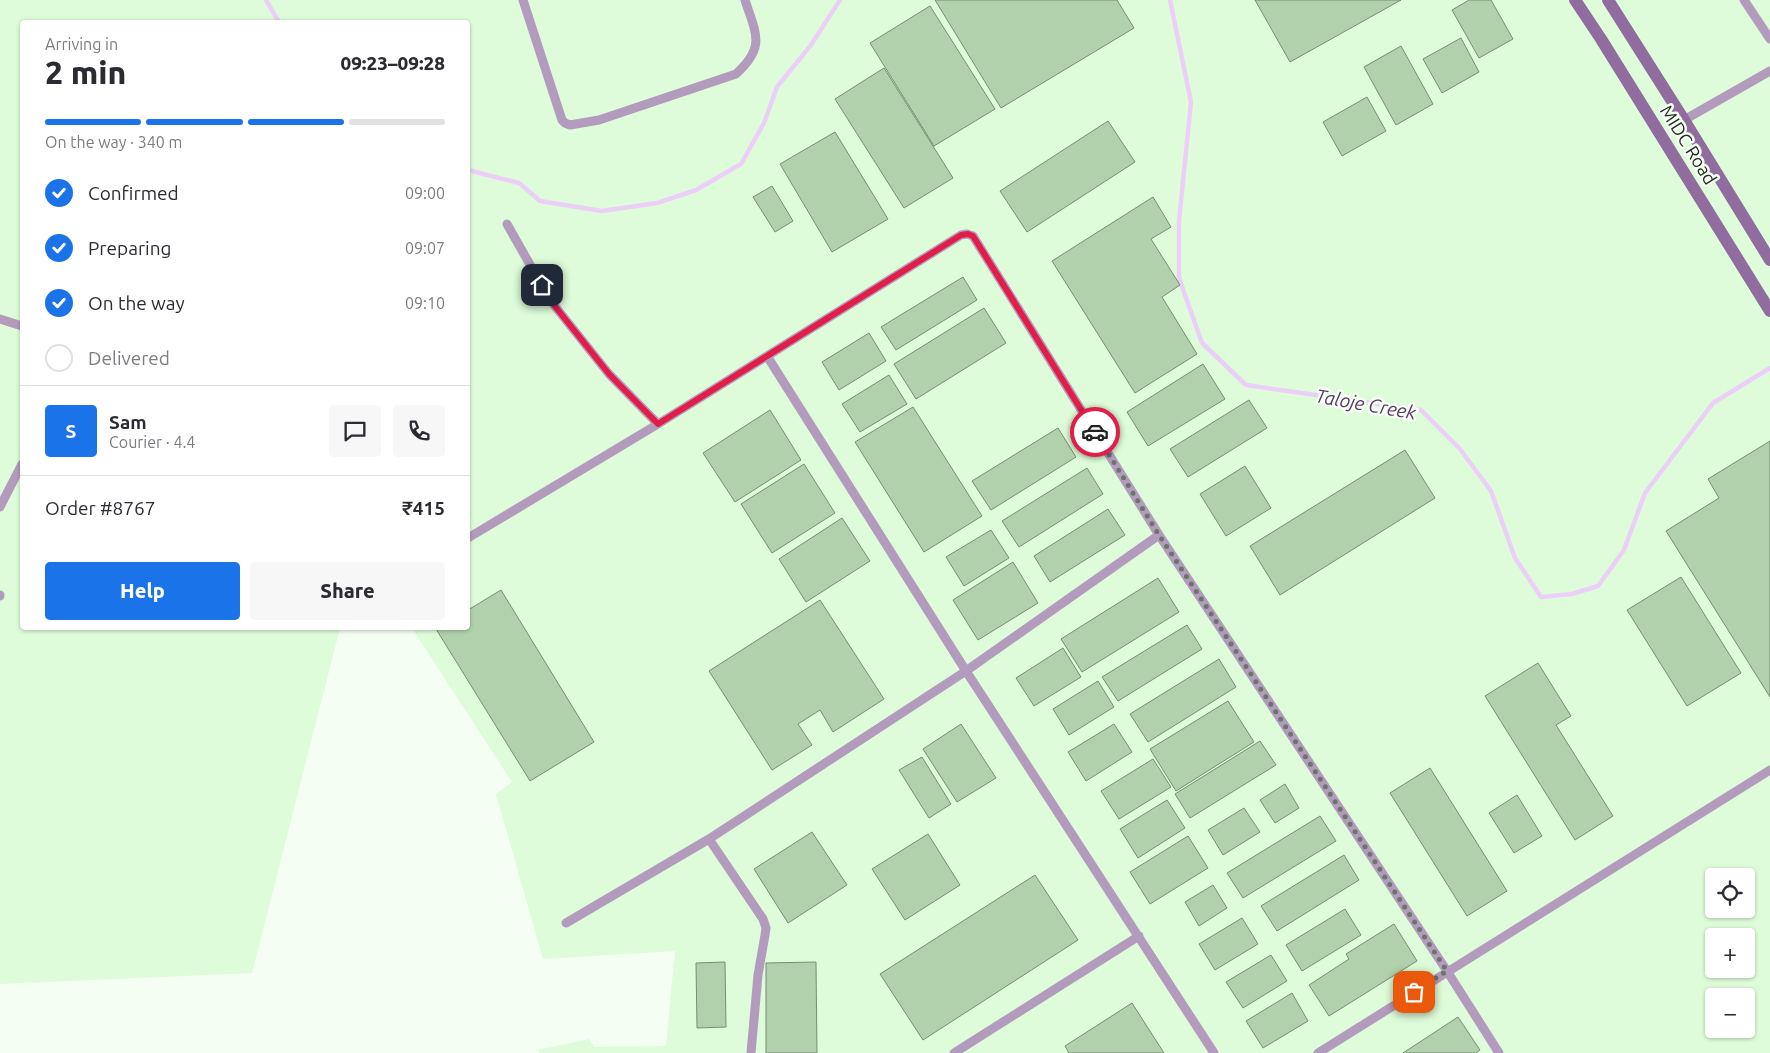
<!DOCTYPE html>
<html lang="en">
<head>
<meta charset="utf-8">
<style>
  body { margin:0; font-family:Ubuntu,sans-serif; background:#f7f7f7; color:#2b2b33; height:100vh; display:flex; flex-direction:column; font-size:19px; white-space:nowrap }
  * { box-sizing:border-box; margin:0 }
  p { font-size:16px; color:#7c7c81 }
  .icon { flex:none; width:28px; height:28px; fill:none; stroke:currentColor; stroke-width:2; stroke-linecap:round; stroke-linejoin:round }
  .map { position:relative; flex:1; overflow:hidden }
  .panel { position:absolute; left:20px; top:20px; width:450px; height:610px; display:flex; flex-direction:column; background:#fff; border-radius:5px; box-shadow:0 1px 4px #0004 }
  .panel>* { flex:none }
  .controls { position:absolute; left:1705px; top:868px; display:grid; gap:10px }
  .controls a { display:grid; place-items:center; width:50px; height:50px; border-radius:5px; background:#fff; box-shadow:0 1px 4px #0004; font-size:25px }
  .pin { position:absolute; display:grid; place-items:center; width:42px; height:42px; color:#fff; margin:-21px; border-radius:10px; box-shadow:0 2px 8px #0006 }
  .courier { position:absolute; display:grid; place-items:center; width:50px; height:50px; margin:-25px; border:4px solid #e11d48; border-radius:50%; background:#fff; color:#222; box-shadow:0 1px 6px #0007 }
  .headline em { font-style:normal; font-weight:800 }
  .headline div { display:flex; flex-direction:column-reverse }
  .headline { display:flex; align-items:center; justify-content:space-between; height:85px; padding:0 25px }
  h1 { font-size:32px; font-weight:800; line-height:38px }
  .bar { display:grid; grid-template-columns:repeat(4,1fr); gap:8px 5px; align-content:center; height:60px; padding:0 25px }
  .bar i { height:6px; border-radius:4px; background:#e1e1e2 }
  .bar .active { background:#1a73e8 }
  .bar p { grid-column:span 4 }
  .line { display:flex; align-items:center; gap:12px; padding:0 25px; border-top:1px solid #e1e1e2 }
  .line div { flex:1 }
  .round { display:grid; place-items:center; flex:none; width:52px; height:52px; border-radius:5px; background:#f7f7f7 }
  ol { padding:0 25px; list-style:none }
  li { display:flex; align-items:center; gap:15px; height:55px }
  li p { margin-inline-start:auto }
  li .icon { padding:5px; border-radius:50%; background:#1a73e8; color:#fff; stroke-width:4 }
  li:last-child { color:#7c7c81 }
  li i { width:28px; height:28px; border:2px solid #e1e1e2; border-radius:50% }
  .cta { display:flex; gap:10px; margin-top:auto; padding:10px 25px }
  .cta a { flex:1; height:58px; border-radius:5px; background:#1a73e8; color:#fff; font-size:20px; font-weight:800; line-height:58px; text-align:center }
  .cta a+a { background:#f7f7f7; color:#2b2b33 }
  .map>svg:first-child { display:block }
</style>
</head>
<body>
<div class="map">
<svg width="1770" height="1053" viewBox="0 0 1770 1053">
  <rect width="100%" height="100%" fill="#f4fef2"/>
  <path fill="#defcd9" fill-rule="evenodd" d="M 0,0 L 1770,0 L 1770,1053 L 539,1053 L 538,1050 L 589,1039 L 594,1047 L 666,1046 L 675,951 L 543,959 L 496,794 L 512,782 L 412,628 L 468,628 L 468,22 L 22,22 L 22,628 L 340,628 L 252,973 L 0,984 ZM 1714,876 L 1746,876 L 1746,909 L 1714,909 ZM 1714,936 L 1746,936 L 1746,969 L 1714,969 ZM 1714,996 L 1746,996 L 1746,1029 L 1714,1029 Z"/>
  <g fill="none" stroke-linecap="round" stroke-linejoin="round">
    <path stroke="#eccff8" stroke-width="4.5" d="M 266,0 L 279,22
      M 1170,0 L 1191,102 L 1179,221 L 1179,278 L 1202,343 L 1246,385 L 1421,410 L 1460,449 L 1491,491 L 1515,558 L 1541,597 L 1572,594 L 1598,586 L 1624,550 L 1645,493 L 1713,403 L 1770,368
      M 468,170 L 519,183 L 540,201 L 602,211 L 657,203 L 696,190 L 741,164 L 764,123 L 777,87 L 811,45 L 840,0"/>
  </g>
  <path fill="#b0d1ab" stroke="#778d73" d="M 935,0 L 1117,0 L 1134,28 L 1001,108 Z
    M 1255,0 L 1401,0 L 1290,62 Z
    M 1469,0 L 1491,0 L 1513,39 L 1479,58 L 1452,10 Z
    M 930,6 L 995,109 L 934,146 L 870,43 Z
    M 1461,38 L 1479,72 L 1442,93 L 1423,59 Z
    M 1401,46 L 1433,104 L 1396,125 L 1364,67 Z
    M 884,68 L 953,178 L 904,208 L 835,99 Z
    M 1367,97 L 1386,131 L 1342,156 L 1323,122 Z
    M 1108,121 L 1135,162 L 1027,232 L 1000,191 Z
    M 835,132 L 888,219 L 832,252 L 780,164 Z
    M 772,186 L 793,221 L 775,232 L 753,197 Z
    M 1153,197 L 1171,227 L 1151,239 L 1180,285 L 1162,297 L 1197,354 L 1135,393 L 1052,261 Z
    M 963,277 L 977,300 L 896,350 L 881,327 Z
    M 984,308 L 1006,343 L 916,399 L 894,364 Z
    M 869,333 L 886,361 L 839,390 L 822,362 Z
    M 1203,364 L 1225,399 L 1148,446 L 1127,412 Z
    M 889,375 L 907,404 L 860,432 L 842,404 Z
    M 1249,400 L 1267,428 L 1188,477 L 1170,449 Z
    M 913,407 L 982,516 L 924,552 L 855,442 Z
    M 770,410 L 801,460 L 735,502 L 703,453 Z
    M 1058,428 L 1076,457 L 991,510 L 972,481 Z
    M 1770,441 L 1770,697 L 1666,531 L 1719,498 L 1708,479 Z
    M 1405,450 L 1435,498 L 1280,595 L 1250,546 Z
    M 804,464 L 835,513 L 772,553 L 741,504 Z
    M 1245,466 L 1271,508 L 1226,536 L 1200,494 Z
    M 1087,468 L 1103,494 L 1019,547 L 1002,521 Z
    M 1108,509 L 1125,535 L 1050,582 L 1034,556 Z
    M 842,518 L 870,561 L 806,602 L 779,559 Z
    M 991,530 L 1009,558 L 964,586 L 946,557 Z
    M 1013,562 L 1038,603 L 978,640 L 953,600 Z
    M 1681,577 L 1741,673 L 1687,706 L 1627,610 Z
    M 1158,578 L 1179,612 L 1082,672 L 1061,639 Z
    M 501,590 L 594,742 L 530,781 L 436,629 L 439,628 L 468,628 L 468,610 Z
    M 820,600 L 884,699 L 833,732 L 820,710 L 798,724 L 812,745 L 772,770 L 709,671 Z
    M 1187,625 L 1202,649 L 1118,701 L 1102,677 Z
    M 1063,648 L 1081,677 L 1034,706 L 1016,678 Z
    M 1219,659 L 1236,687 L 1148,742 L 1130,714 Z
    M 1538,663 L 1571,716 L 1556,725 L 1613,816 L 1575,840 L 1485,696 Z
    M 1098,681 L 1114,707 L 1069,735 L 1053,709 Z
    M 1228,701 L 1254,742 L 1176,791 L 1150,749 Z
    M 961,724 L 996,778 L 957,802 L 923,749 Z
    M 1114,724 L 1132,752 L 1086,781 L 1068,752 Z
    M 1260,741 L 1276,765 L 1190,818 L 1175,794 Z
    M 922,757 L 951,804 L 929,818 L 899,770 Z
    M 1153,759 L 1171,787 L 1119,819 L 1101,791 Z
    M 1430,768 L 1507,891 L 1467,916 L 1390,793 Z
    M 1285,784 L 1299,808 L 1275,823 L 1260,800 Z
    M 1517,795 L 1542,836 L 1514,853 L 1489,813 Z
    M 1167,800 L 1185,828 L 1138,858 L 1120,829 Z
    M 1244,808 L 1260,832 L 1223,855 L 1208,830 Z
    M 1320,816 L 1336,841 L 1243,898 L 1227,873 Z
    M 812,832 L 847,885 L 788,923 L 754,869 Z
    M 928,834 L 960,885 L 905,920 L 872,869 Z
    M 1188,836 L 1208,868 L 1150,904 L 1130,872 Z
    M 1344,855 L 1359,880 L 1277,931 L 1261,906 Z
    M 1035,875 L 1078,940 L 923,1040 L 880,974 Z
    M 1213,885 L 1227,908 L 1199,926 L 1185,902 Z
    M 1345,909 L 1361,935 L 1302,971 L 1286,945 Z
    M 1242,918 L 1258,944 L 1215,970 L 1199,944 Z
    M 1394,924 L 1417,961 L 1329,1016 L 1309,985 L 1349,959 L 1346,954 Z
    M 1271,955 L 1287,981 L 1243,1008 L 1226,982 Z
    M 725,962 L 726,1027 L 697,1028 L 696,963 Z
    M 816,962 L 817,1053 L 766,1053 L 766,963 Z
    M 1292,993 L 1308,1021 L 1263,1048 L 1246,1021 Z
    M 1132,1003 L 1164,1053 L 1069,1053 L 1065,1046 Z
    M 1458,1017 L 1480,1050 L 1476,1053 L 1403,1053 Z"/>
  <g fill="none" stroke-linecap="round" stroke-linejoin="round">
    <path stroke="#b39bbd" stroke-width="9" d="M 523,0 L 562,120 L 565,123 L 570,125 L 599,120 L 736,74 C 766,47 756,34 745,0
      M 1744,0 L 1770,39
      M 1684,120 L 1770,71
      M 507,224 L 550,300 L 609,374 L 658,424
      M 0,319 L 22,326
      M 767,356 L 966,671 L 1214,1053
      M 0,507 L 22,464
      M 468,538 L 658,424 L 961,235 L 967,234 L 973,236 L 1159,535 L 1447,971 L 1499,1053
      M 0,595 L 0,596
      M 709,839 L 763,919 L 766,928 L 765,935 L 758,975 L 751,1053
      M 566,923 L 709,839 L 966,671 L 1159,535
      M 954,1053 L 1139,936
      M 1318,1053 L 1770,770"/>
    <path stroke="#906d9e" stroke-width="12" d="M 1575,0 L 1601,39 L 1770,311
      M 1608,0 L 1684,120 L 1770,260"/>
  </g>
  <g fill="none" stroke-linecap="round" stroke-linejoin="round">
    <path stroke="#6c756a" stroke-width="5" stroke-dasharray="0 9" d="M 1095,432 L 1159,535 L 1447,971 L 1414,992"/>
    <path stroke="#e11d48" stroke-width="6" d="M 542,285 L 550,300 L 609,374 L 658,424 L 961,235 L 968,234 L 973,236 L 1095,432"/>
  </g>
  <g text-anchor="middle" stroke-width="5" stroke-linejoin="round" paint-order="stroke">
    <g font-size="18" fill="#222b21" stroke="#f4fef2">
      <text transform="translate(1688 145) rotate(58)" y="6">MIDC Road</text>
    </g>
    <g font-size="19" font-style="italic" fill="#5c376a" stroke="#f4fef2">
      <text transform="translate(1366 404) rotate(10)" y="7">Taloje Creek</text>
    </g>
  </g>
</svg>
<div class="controls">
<a><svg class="icon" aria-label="locate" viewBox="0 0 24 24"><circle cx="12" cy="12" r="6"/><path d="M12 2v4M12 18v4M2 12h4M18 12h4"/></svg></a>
<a>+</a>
<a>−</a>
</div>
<div class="pin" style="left:1414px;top:992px;background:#ea580c"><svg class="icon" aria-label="bag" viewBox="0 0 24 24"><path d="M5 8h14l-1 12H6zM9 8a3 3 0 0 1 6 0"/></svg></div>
<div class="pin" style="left:542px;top:285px;background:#1f2937"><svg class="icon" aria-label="home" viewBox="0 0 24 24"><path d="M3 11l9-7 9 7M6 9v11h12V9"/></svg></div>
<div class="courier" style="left:1095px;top:432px"><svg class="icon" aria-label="car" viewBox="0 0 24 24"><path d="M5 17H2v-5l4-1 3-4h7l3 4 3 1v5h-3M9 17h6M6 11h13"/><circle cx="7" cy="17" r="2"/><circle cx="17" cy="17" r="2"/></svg></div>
<section class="panel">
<div class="headline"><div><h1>2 min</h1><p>Arriving in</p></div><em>09:23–09:28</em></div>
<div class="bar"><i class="active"></i><i class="active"></i><i class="active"></i><i></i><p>On the way · 340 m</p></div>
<ol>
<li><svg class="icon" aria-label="check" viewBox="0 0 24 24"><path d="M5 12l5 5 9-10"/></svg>Confirmed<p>09:00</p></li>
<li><svg class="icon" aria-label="check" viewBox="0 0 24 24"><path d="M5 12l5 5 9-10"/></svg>Preparing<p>09:07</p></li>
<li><svg class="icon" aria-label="check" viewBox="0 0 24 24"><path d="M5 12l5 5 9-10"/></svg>On the way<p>09:10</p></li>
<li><i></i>Delivered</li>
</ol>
<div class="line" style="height:90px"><b class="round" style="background:#1a73e8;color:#fff">S</b><div><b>Sam</b><p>Courier · 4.4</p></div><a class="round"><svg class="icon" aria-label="chat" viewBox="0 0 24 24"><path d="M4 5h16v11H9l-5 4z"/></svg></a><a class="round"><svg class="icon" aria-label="phone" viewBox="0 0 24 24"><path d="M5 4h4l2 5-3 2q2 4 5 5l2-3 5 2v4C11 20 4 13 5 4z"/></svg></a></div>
<div class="line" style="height:65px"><div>Order #8767</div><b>₹415</b></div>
<div class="cta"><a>Help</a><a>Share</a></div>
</section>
</div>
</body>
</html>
